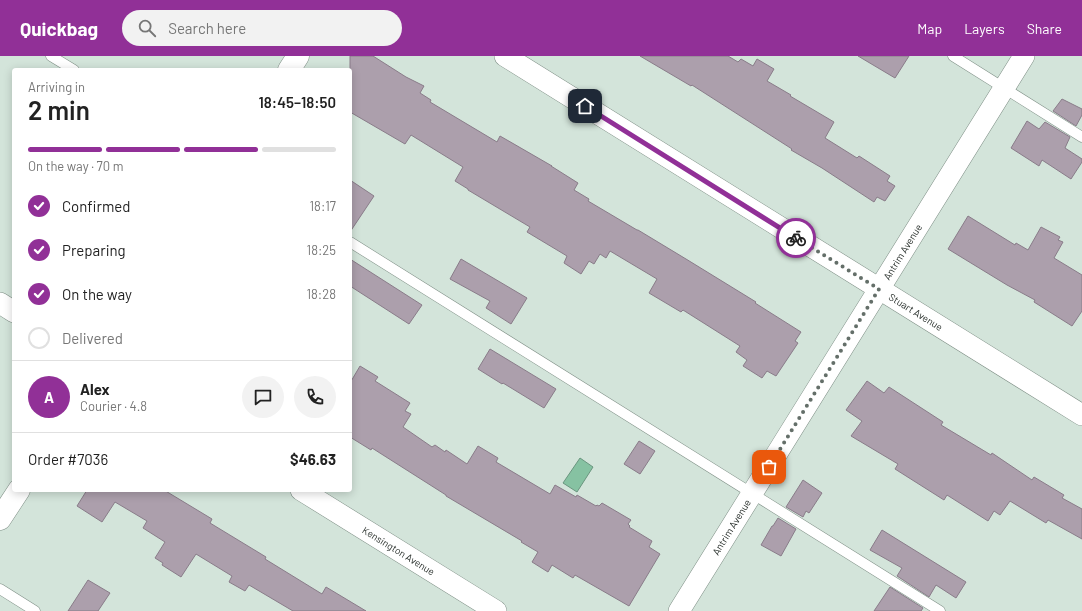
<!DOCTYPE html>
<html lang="en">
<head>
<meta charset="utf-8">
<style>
  body { margin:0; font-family:Barlow,sans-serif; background:#f2f2f2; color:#222; height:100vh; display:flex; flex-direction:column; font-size:15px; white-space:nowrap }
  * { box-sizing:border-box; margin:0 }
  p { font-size:13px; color:#767676 }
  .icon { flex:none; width:22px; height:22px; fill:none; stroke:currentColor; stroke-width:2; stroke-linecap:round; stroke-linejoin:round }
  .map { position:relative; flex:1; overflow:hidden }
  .side { position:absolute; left:12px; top:12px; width:340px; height:424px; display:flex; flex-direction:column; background:#fff; border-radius:4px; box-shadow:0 2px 10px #0003 }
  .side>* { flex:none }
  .pin { position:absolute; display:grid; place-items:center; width:34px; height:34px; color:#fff; margin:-17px; border-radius:8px; box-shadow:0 2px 6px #0006 }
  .courier { position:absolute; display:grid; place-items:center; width:40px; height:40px; margin:-20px; border:3px solid #913097; border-radius:50%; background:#fff; color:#222; box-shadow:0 1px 5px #0007 }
  .head em { font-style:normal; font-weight:600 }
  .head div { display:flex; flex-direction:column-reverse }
  .head { display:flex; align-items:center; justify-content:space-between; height:68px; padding:0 16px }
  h1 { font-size:26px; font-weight:600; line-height:30px }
  .bar { display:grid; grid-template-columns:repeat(4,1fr); gap:6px 4px; align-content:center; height:48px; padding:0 16px }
  .bar i { height:5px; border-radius:3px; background:#e0e0e0 }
  .bar .selected { background:#913097 }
  .bar p { grid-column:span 4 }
  .line { display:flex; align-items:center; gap:10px; padding:0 16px; border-top:1px solid #e0e0e0 }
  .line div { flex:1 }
  .round { display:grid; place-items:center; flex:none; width:42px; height:42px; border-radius:21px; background:#f2f2f2 }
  ol { padding:0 16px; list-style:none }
  li { display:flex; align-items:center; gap:12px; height:44px }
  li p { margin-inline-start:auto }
  li .icon { padding:4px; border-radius:50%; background:#913097; color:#fff; stroke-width:4 }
  li:last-child { color:#767676 }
  li i { width:22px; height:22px; border:2px solid #e0e0e0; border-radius:50% }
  header { display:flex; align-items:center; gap:24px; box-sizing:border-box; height:56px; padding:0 20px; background:#913097; color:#fff }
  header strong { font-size:19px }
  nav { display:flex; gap:22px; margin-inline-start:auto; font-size:14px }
  .search { width:280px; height:36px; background:#f2f2f2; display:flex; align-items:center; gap:10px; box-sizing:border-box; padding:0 14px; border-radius:22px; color:#767676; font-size:15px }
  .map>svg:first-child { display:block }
</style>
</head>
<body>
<header>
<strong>Quickbag</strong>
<div class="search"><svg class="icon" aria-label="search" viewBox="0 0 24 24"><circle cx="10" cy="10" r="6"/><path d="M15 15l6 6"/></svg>Search here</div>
<nav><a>Map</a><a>Layers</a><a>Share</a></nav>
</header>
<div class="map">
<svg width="1082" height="555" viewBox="0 0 1082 555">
  <rect width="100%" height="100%" fill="#d3e4da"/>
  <path fill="#86c2a2" stroke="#6a967f" d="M 580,402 L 593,411 L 577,436 L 563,427 Z"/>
  <path fill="#ac9fac" stroke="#897c89" d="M 350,0 L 373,0 L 406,21 L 424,30 L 420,37 L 431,44 L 430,46 L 497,86 L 500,80 L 552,110 L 551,110 L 578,127 L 574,134 L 589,143 L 588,145 L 637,174 L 638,174 L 686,203 L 756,246 L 755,247 L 801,276 L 795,285 L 798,287 L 776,320 L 767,315 L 762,322 L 743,310 L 747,304 L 736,296 L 740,290 L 683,254 L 681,256 L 649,237 L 657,223 L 610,195 L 606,202 L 600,198 L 594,208 L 589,205 L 581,218 L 564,207 L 567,200 L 527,176 L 530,171 L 468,134 L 468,133 L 455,125 L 463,111 L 411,79 L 405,88 L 350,56 Z
    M 640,0 L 728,0 L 738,6 L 741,3 L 753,10 L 757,3 L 774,13 L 767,25 L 791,39 L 790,40 L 834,66 L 825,82 L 857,102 L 859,100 L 890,120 L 887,125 L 895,130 L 885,145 L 877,141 L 874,146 L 822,112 L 791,94 L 792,93 L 692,29 L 691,30 Z
    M 858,0 L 909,0 L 895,22 Z
    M 1062,43 L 1082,53 L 1082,59 L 1076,70 L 1053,55 Z
    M 1027,65 L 1039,73 L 1045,66 L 1070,81 L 1065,92 L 1082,103 L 1082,106 L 1071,123 L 1042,104 L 1039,110 L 1011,92 Z
    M 350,124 L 374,140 L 350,176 Z
    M 968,160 L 1015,189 L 1016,187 L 1028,194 L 1041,171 L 1060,181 L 1058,184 L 1063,186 L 1054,202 L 1082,219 L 1082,255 L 1072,270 L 1034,246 L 1035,244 L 1007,229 L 948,193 Z
    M 350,203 L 422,249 L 409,268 L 350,230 Z
    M 461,203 L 527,242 L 511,268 L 486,252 L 490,245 L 450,223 Z
    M 490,293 L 556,333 L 544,352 L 503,327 L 502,328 L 478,313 Z
    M 360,310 L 378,321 L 375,325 L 410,347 L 405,355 L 411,358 L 403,371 L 432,391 L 435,389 L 445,396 L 446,394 L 467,408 L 478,390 L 498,402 L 496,406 L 550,438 L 555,429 L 576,441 L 577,439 L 596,450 L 597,449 L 599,450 L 602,447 L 631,464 L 628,468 L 630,470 L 629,471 L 652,485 L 649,491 L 660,498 L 629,550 L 575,519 L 573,522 L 552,509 L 548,516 L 532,506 L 538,496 L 521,486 L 522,485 L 446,440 L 446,439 L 372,392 L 371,394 L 350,381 L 350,327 Z
    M 867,325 L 884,337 L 889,331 L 943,366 L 941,369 L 991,399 L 992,397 L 1032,424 L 1034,421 L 1064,439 L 1062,442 L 1082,453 L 1082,483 L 1048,464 L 1046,467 L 1010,445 L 1000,459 L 994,455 L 988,465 L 947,439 L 944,444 L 895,413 L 898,408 L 851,380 L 862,365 L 846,354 Z
    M 639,385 L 655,395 L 640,418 L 624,408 Z
    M 803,424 L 822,437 L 809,457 L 806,455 L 803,461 L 786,451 Z
    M 87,434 L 164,434 L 212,463 L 210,467 L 266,501 L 265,503 L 322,538 L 326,531 L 366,555 L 293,555 L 249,529 L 245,535 L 229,526 L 232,520 L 196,498 L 181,521 L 162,509 L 163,507 L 155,502 L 165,486 L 143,472 L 147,465 L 115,446 L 102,466 L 77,450 Z
    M 778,462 L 796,473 L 781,500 L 761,489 L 772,470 L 773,470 Z
    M 882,474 L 966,526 L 956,542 L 936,529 L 929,541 L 897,520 L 902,512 L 870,494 Z
    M 88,524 L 110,537 L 98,555 L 68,555 Z
    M 890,531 L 923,552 L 921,555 L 874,555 Z"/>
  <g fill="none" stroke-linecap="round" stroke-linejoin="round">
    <g stroke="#7f8f86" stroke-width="11">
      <path id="lane" d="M 51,0 L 74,14
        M 953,0 L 1082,81
        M 350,186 L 940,555
        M 0,533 L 35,555"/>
    </g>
    <g stroke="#7f8f86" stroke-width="22">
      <g id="street">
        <path id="s1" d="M 505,0 L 1082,359"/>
        <path d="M 0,247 L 14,256"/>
        <path id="s2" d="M 301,434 L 496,555"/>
        <path id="s3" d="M 679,555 L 1024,0"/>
      </g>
    </g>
    <g stroke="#7f8f86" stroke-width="23">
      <path id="primary" d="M 289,14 L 298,0
        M 0,463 L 19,434"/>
    </g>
    <use href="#lane" stroke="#fff" stroke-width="10"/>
    <use href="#street" stroke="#fff" stroke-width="21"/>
    <use href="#primary" stroke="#fff" stroke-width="22"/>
  </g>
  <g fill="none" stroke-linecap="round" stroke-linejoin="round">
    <path stroke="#646f69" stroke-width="4" stroke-dasharray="0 7.2" d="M 769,411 L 879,233 L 796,182"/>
    <path stroke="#913097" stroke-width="5" d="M 585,50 L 796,182"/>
  </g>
  <g text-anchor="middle" stroke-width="3" stroke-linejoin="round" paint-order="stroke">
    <g font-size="10" fill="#29302c" stroke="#fff">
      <text dy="4" stroke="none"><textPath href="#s3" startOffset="423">Antrim Avenue</textPath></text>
      <text dy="4" stroke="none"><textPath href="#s1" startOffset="484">Stuart Avenue</textPath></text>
      <text dy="4" stroke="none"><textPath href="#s3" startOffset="99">Antrim Avenue</textPath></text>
      <text dy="4" stroke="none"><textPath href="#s2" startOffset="115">Kensington Avenue</textPath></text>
    </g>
  </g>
</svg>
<div class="pin" style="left:769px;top:411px;background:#ea580c"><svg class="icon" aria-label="bag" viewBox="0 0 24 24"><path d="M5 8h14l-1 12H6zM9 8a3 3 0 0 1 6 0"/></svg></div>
<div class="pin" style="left:585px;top:50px;background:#1f2937"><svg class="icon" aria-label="home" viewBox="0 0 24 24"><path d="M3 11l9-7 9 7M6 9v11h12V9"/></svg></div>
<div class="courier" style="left:796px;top:182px"><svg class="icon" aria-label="bike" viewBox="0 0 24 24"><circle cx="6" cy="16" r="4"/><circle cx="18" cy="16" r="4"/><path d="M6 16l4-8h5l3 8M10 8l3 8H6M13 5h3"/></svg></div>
<section class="side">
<div class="head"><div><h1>2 min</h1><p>Arriving in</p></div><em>18:45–18:50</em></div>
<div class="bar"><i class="selected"></i><i class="selected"></i><i class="selected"></i><i></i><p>On the way · 70 m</p></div>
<ol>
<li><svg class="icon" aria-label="check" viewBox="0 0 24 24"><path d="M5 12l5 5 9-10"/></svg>Confirmed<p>18:17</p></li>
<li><svg class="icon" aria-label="check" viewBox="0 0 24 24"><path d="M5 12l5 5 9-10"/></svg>Preparing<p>18:25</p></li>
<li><svg class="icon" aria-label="check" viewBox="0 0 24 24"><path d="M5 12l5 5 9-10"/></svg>On the way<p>18:28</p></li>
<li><i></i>Delivered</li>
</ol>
<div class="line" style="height:72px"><b class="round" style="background:#913097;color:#fff">A</b><div><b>Alex</b><p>Courier · 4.8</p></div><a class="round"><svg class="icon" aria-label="chat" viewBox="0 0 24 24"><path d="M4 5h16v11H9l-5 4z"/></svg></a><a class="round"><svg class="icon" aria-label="phone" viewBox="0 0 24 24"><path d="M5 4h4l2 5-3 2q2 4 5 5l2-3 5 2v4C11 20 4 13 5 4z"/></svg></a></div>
<div class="line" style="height:52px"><div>Order #7036</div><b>$46.63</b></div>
</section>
</div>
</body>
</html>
